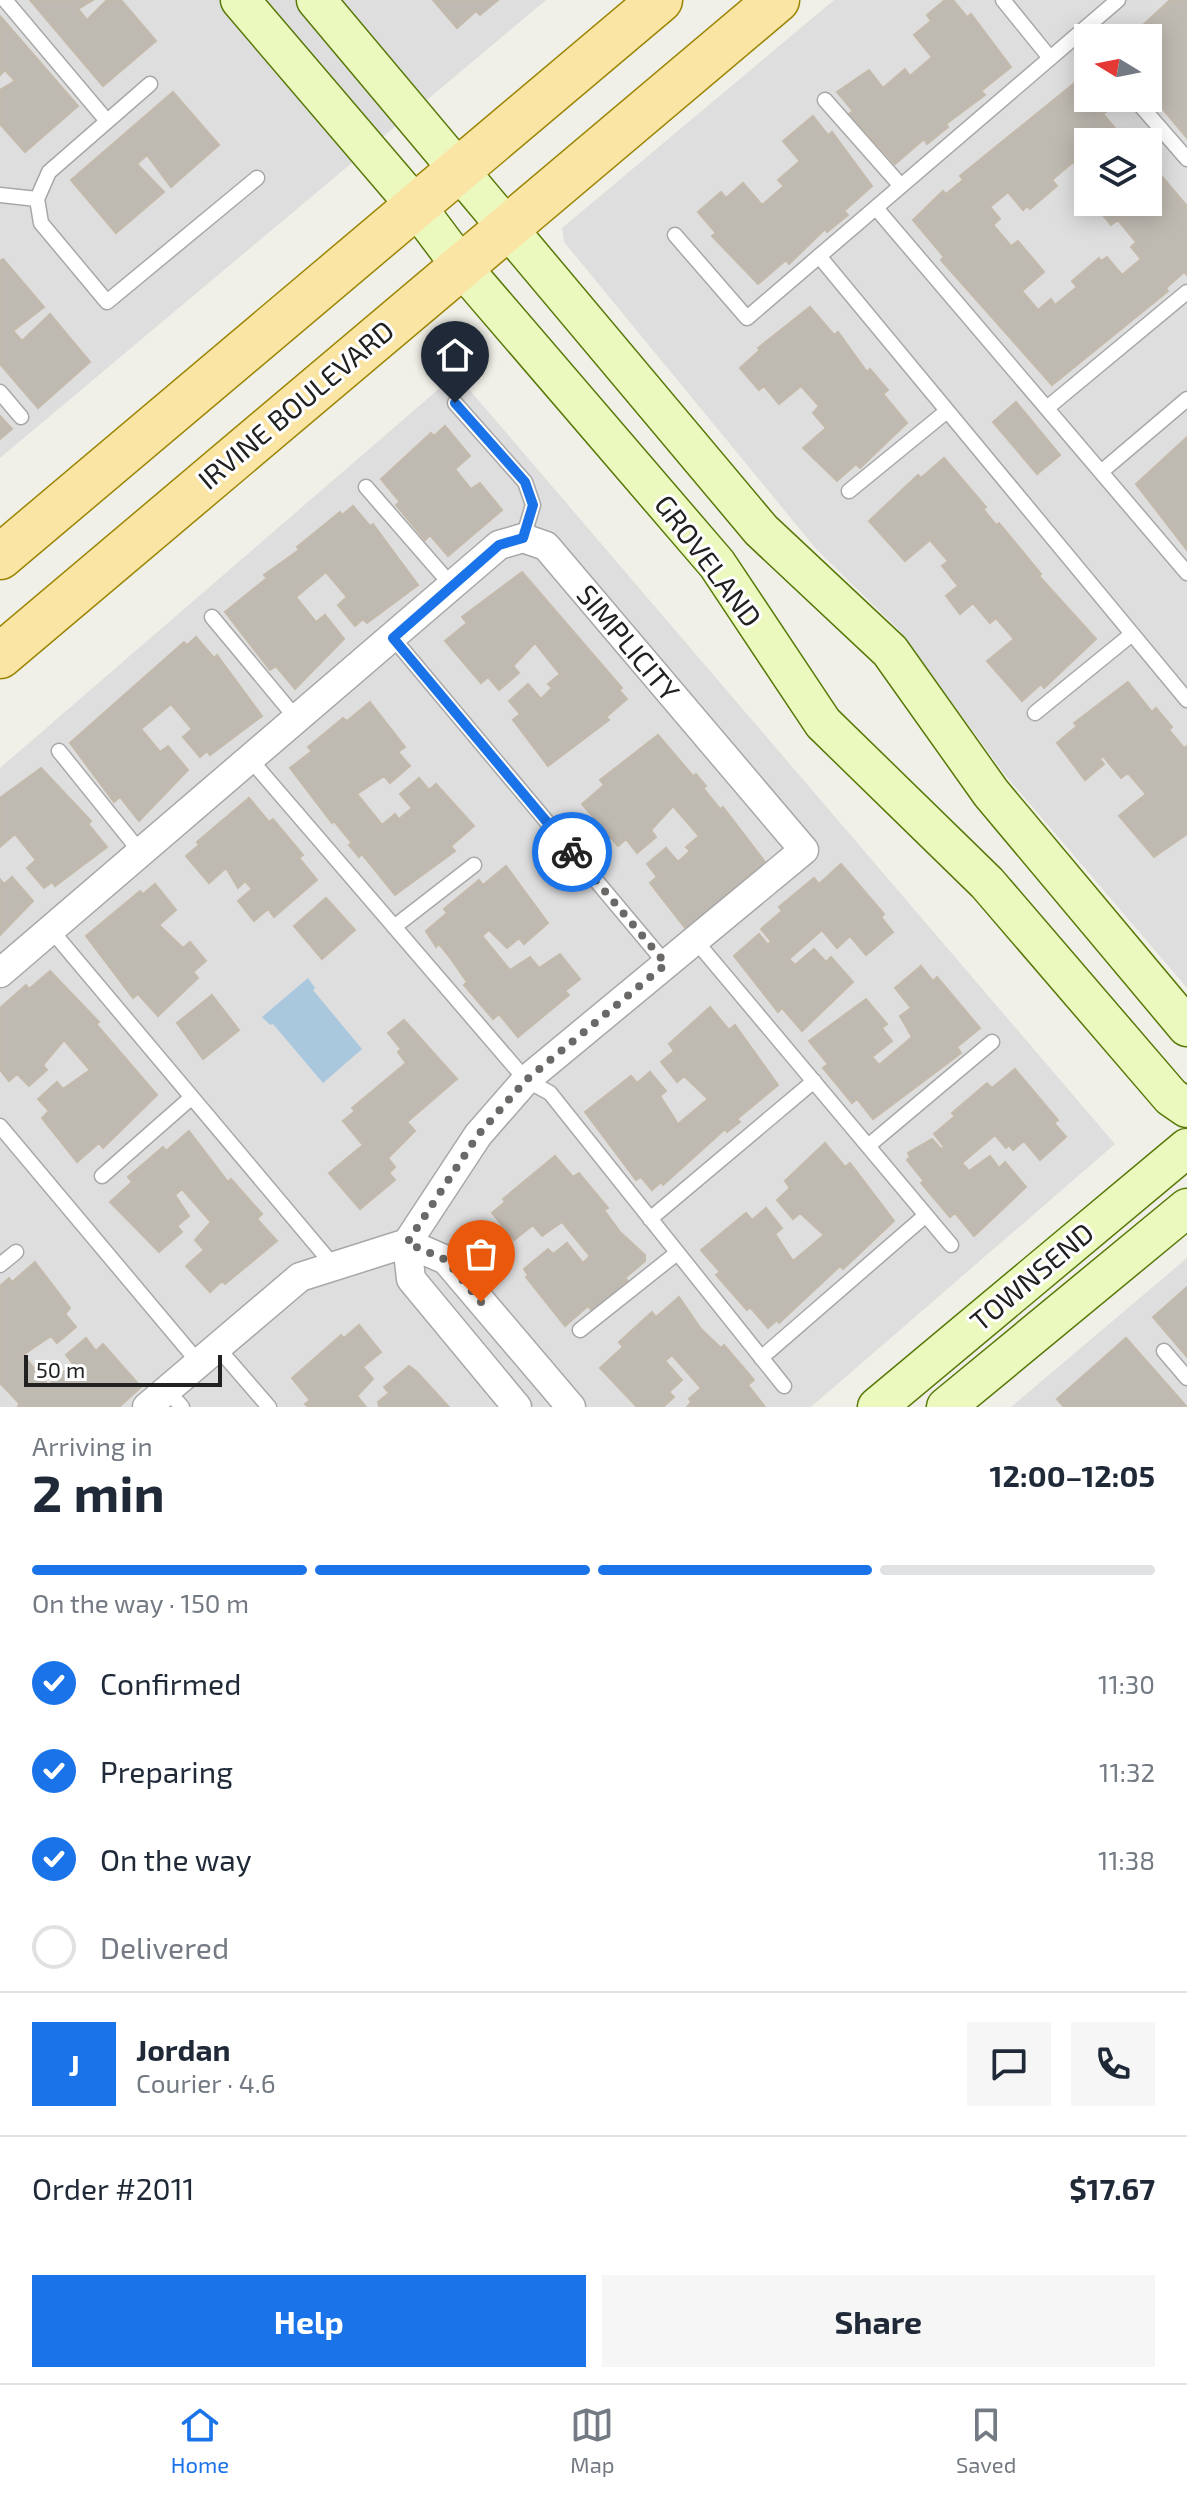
<!DOCTYPE html>
<html lang="en">
<head>
<meta charset="utf-8">
<style>
  body { margin:0; font-family:"Exo 2",sans-serif; background:#f6f6f7; color:#1f2937; height:100vh; display:flex; flex-direction:column; font-size:30px; white-space:nowrap }
  * { box-sizing:border-box; margin:0 }
  p { font-size:26px; color:#747a83 }
  .icon { flex:none; width:44px; height:44px; fill:none; stroke:currentColor; stroke-width:2; stroke-linecap:round; stroke-linejoin:round }
  .map { position:relative; height:1407px; overflow:hidden }
  .panel { display:flex; flex-direction:column; background:#fff; flex:1 }
  .panel>* { flex:none }
  .needle { width:52px; rotate:280deg }
  .controls { position:absolute; left:1074px; top:24px; display:grid; gap:16px }
  .controls a { display:grid; place-items:center; width:88px; height:88px; border-radius:0px; background:#fff; box-shadow:0 4px 20px #0003; font-size:40px }
  .scale { position:absolute; left:24px; bottom:20px; width:198px; box-sizing:border-box; padding-left:8px; border:4px solid #212121; border-top:0; font-size:22px; line-height:28px; white-space:nowrap; color:#212121; -webkit-text-stroke:6px #fff; paint-order:stroke }
  .pin { position:absolute; display:grid; place-items:center; width:68px; height:68px; color:#fff; margin:-82px -34px; border-radius:50% 50% 50% 0; rotate:-45deg; box-shadow:0 0 8px #0007 }
  .pin .icon { rotate:45deg }
  .courier { position:absolute; display:grid; place-items:center; width:80px; height:80px; margin:-40px; border:6px solid #1a73e8; border-radius:50%; background:#fff; color:#222; box-shadow:0 2px 10px #0007 }
  .summary em { font-style:normal; font-weight:700 }
  .summary div { display:flex; flex-direction:column-reverse }
  .summary { display:flex; align-items:center; justify-content:space-between; height:136px; padding:0 32px }
  h1 { font-size:52px; font-weight:700; line-height:60px }
  .bar { display:grid; grid-template-columns:repeat(4,1fr); gap:12px 8px; align-content:center; height:96px; padding:0 32px }
  .bar i { height:10px; border-radius:6px; background:#e0e1e3 }
  .bar .active { background:#1a73e8 }
  .bar p { grid-column:span 4 }
  .line { display:flex; align-items:center; gap:20px; padding:0 32px; border-top:2px solid #e0e1e3 }
  .line div { flex:1 }
  .round { display:grid; place-items:center; flex:none; width:84px; height:84px; border-radius:0px; background:#f6f6f7 }
  ol { padding:0 32px; list-style:none }
  li { display:flex; align-items:center; gap:24px; height:88px }
  li p { margin-inline-start:auto }
  li .icon { padding:8px; border-radius:50%; background:#1a73e8; color:#fff; stroke-width:4 }
  li:last-child { color:#747a83 }
  li i { width:44px; height:44px; border:4px solid #e0e1e3; border-radius:50% }
  .action { display:flex; gap:16px; margin-top:auto; padding:16px 32px }
  .action a { flex:1; height:92px; border-radius:0px; background:#1a73e8; color:#fff; font-size:32px; font-weight:700; line-height:92px; text-align:center }
  .action a+a { background:#f6f6f7; color:#1f2937 }
  .menu { display:flex; justify-content:space-around; align-items:center; height:112px; border-top:2px solid #e0e1e3; background:#fff; font-size:22px; color:#747a83 }
  .menu a { display:grid; justify-items:center; gap:4px }
  .menu .active { color:#1a73e8 }
  .map>svg:first-child { display:block }
</style>
</head>
<body>
<div class="map">
<svg width="1187" height="1407" viewBox="0 0 1187 1407">
  <rect width="100%" height="100%" fill="#f1f0e8"/>
  <path fill="#dfdede" fill-rule="evenodd" d="M 0,0 L 546,0 L 0,458 Z
    M 834,0 L 1187,0 L 1187,988 L 1005,775 L 899,630 L 817,550 L 564,242 L 562,228 ZM 1088,38 L 1148,38 L 1148,98 L 1088,98 ZM 1088,142 L 1148,142 L 1148,202 L 1088,202 Z
    M 456,374 L 1115,1144 L 811,1407 L 0,1407 L 0,768 Z
    M 1187,1258 L 1187,1407 L 1011,1407 Z"/>
  <path fill="#aac8dd" d="M 308,978 L 315,988 L 313,990 L 362,1049 L 323,1083 L 273,1024 L 270,1025 L 262,1017 Z"/>
  <path fill="#beb9b1" stroke="#c3baab" stroke-width="2" d="M 30,0 L 93,0 L 78,9 L 87,20 L 107,0 L 121,0 L 156,41 L 103,86 Z
    M 433,0 L 498,0 L 480,15 L 476,11 L 457,28 Z
    M 945,0 L 953,0 L 967,17 L 971,14 L 1011,67 L 981,91 L 985,95 L 946,124 L 948,127 L 927,144 L 924,139 L 895,164 L 849,114 L 853,111 L 837,92 L 869,70 L 883,88 L 905,69 L 910,76 L 932,57 L 914,35 L 931,21 L 927,15 Z
    M 1170,0 L 1187,0 L 1187,138 L 1155,100 L 1158,98 L 1148,85 L 1148,38 L 1129,38 Z
    M 0,16 L 78,106 L 25,152 L 0,124 L 0,90 L 15,81 L 5,70 L 0,75 Z
    M 1077,81 L 1088,98 L 1097,99 L 1107,111 L 1103,114 L 1118,132 L 1122,129 L 1133,142 L 1088,142 L 1088,159 L 1078,168 L 1073,162 L 1052,180 L 1057,186 L 1030,209 L 1027,206 L 1023,210 L 1008,192 L 990,207 L 1000,219 L 993,225 L 1011,246 L 1018,241 L 1044,272 L 1022,291 L 1038,310 L 1051,299 L 1055,305 L 1077,287 L 1072,281 L 1099,258 L 1101,261 L 1107,257 L 1122,275 L 1141,259 L 1131,247 L 1136,242 L 1118,220 L 1111,225 L 1092,202 L 1148,202 L 1148,160 L 1187,206 L 1187,275 L 1184,272 L 1166,288 L 1168,291 L 1052,385 L 941,260 L 944,257 L 913,220 L 943,191 L 946,194 L 963,180 L 960,176 Z
    M 173,92 L 219,145 L 171,187 L 147,155 L 137,164 L 164,192 L 116,233 L 71,180 Z
    M 813,116 L 828,135 L 832,132 L 872,186 L 844,211 L 848,215 L 827,232 L 825,229 L 789,264 L 786,260 L 758,284 L 712,236 L 716,233 L 698,212 L 721,192 L 726,198 L 743,183 L 762,205 L 784,186 L 778,180 L 800,161 L 783,141 Z
    M 3,259 L 44,307 L 13,331 L 22,341 L 50,314 L 90,362 L 38,408 L 0,364 L 0,261 Z
    M 810,307 L 834,335 L 838,332 L 867,372 L 870,369 L 888,390 L 883,394 L 907,423 L 860,468 L 856,464 L 837,481 L 803,448 L 826,428 L 813,413 L 819,406 L 801,386 L 779,404 L 764,386 L 759,390 L 740,368 L 760,350 L 758,348 Z
    M 1016,402 L 1060,455 L 1037,474 L 993,422 Z
    M 0,416 L 12,429 L 0,439 Z
    M 445,426 L 470,456 L 455,469 L 471,489 L 480,483 L 502,510 L 448,556 L 430,535 L 425,540 L 396,505 L 400,502 L 381,479 L 431,433 L 434,436 Z
    M 1187,437 L 1187,550 L 1136,484 Z
    M 944,458 L 986,507 L 983,509 L 996,525 L 999,523 L 1041,574 L 1039,576 L 1096,639 L 1044,688 L 1041,684 L 1022,701 L 987,661 L 1014,639 L 996,618 L 990,623 L 973,603 L 960,614 L 946,596 L 958,586 L 942,566 L 948,561 L 930,540 L 905,561 L 869,521 L 918,475 L 921,478 Z
    M 353,506 L 370,526 L 373,524 L 418,585 L 367,623 L 363,619 L 355,626 L 338,605 L 347,597 L 326,572 L 296,597 L 316,622 L 325,615 L 344,639 L 295,689 L 276,666 L 270,670 L 225,612 L 267,578 L 264,575 L 299,550 L 297,547 L 340,512 L 342,515 Z
    M 522,572 L 622,688 L 619,690 L 627,699 L 606,717 L 609,720 L 548,766 L 513,720 L 520,714 L 509,701 L 528,684 L 541,699 L 552,688 L 548,684 L 560,674 L 535,643 L 513,666 L 519,673 L 499,690 L 488,677 L 481,683 L 445,641 L 467,623 L 462,617 Z
    M 196,637 L 214,658 L 217,655 L 262,716 L 210,755 L 207,751 L 200,757 L 183,737 L 192,729 L 171,704 L 141,729 L 160,752 L 168,746 L 188,770 L 139,821 L 120,797 L 114,802 L 70,743 L 184,642 L 187,645 Z
    M 1128,682 L 1152,712 L 1156,708 L 1172,727 L 1169,730 L 1184,748 L 1187,746 L 1187,834 L 1154,857 L 1119,816 L 1146,794 L 1128,773 L 1121,778 L 1103,756 L 1100,759 L 1104,764 L 1085,780 L 1057,743 L 1077,726 L 1074,723 Z
    M 370,702 L 405,747 L 398,752 L 410,766 L 390,783 L 384,776 L 357,794 L 382,825 L 395,814 L 399,819 L 412,808 L 400,794 L 419,778 L 429,790 L 436,784 L 474,826 L 451,846 L 455,851 L 395,895 L 362,854 L 359,857 L 349,845 L 352,843 L 334,821 L 332,823 L 290,768 L 312,751 L 308,747 L 343,718 L 347,721 Z
    M 658,735 L 693,776 L 696,774 L 706,786 L 703,788 L 720,809 L 723,807 L 765,862 L 743,880 L 746,884 L 686,929 L 650,883 L 657,877 L 647,864 L 666,848 L 678,862 L 690,851 L 686,847 L 699,836 L 673,806 L 651,830 L 656,837 L 637,853 L 626,839 L 618,846 L 582,804 L 604,785 L 600,780 Z
    M 41,768 L 91,821 L 88,824 L 107,847 L 55,886 L 52,882 L 44,888 L 27,868 L 36,860 L 15,834 L 0,847 L 0,798 Z
    M 249,798 L 269,822 L 273,819 L 303,855 L 299,858 L 317,880 L 274,917 L 268,909 L 254,921 L 238,901 L 252,889 L 245,881 L 238,888 L 226,868 L 209,883 L 186,856 L 199,845 L 197,842 Z
    M 841,864 L 884,914 L 881,917 L 893,932 L 866,955 L 850,936 L 837,948 L 822,930 L 789,959 L 795,965 L 814,949 L 826,962 L 831,957 L 853,982 L 802,1031 L 782,1008 L 778,1012 L 734,956 L 759,934 L 768,945 L 771,941 L 761,929 L 782,911 L 779,907 L 814,878 L 819,884 Z
    M 506,866 L 548,923 L 524,944 L 519,938 L 507,948 L 489,930 L 482,936 L 510,970 L 530,957 L 539,968 L 560,954 L 580,979 L 565,991 L 569,995 L 518,1037 L 499,1014 L 493,1019 L 464,985 L 467,982 L 451,959 L 439,944 L 436,947 L 426,931 L 447,913 L 444,909 L 479,880 L 483,885 Z
    M 12,877 L 33,901 L 0,935 L 0,879 L 4,884 Z
    M 155,884 L 176,910 L 159,925 L 183,948 L 190,942 L 206,961 L 193,972 L 198,978 L 158,1016 L 138,994 L 133,998 L 86,936 L 140,891 L 143,894 Z
    M 326,898 L 355,930 L 322,959 L 294,926 Z
    M 921,966 L 933,981 L 937,977 L 980,1028 L 957,1047 L 961,1053 L 873,1119 L 857,1099 L 852,1103 L 823,1068 L 828,1064 L 809,1041 L 866,999 L 887,1024 L 882,1028 L 892,1041 L 872,1057 L 879,1065 L 912,1037 L 900,1016 L 911,1008 L 895,988 Z
    M 50,971 L 99,1022 L 96,1024 L 157,1095 L 103,1148 L 99,1143 L 77,1162 L 42,1118 L 49,1111 L 38,1099 L 57,1082 L 63,1089 L 90,1070 L 64,1040 L 43,1065 L 47,1070 L 29,1086 L 17,1074 L 9,1081 L 0,1070 L 0,1008 L 26,985 L 29,989 Z
    M 212,995 L 239,1030 L 203,1059 L 177,1023 Z
    M 710,1007 L 729,1030 L 735,1025 L 778,1085 L 737,1119 L 740,1122 L 727,1132 L 725,1129 L 663,1185 L 661,1182 L 652,1190 L 641,1177 L 636,1180 L 585,1112 L 631,1076 L 637,1083 L 650,1072 L 666,1091 L 660,1096 L 678,1124 L 708,1099 L 684,1076 L 677,1082 L 661,1062 L 674,1051 L 669,1044 Z
    M 404,1020 L 457,1079 L 407,1122 L 415,1131 L 388,1158 L 395,1167 L 389,1173 L 395,1180 L 360,1209 L 329,1173 L 363,1145 L 343,1121 L 355,1111 L 352,1108 L 406,1063 L 398,1052 L 401,1049 L 388,1033 Z
    M 1015,1069 L 1058,1120 L 1054,1123 L 1066,1137 L 1040,1160 L 1024,1141 L 1013,1150 L 1009,1145 L 1006,1148 L 995,1135 L 962,1163 L 969,1171 L 990,1156 L 999,1168 L 1005,1162 L 1026,1187 L 974,1236 L 955,1213 L 950,1217 L 921,1183 L 924,1181 L 907,1160 L 910,1157 L 908,1153 L 932,1139 L 941,1149 L 944,1147 L 934,1134 L 955,1116 L 952,1113 L 987,1083 L 992,1088 Z
    M 189,1131 L 228,1182 L 231,1179 L 262,1214 L 257,1219 L 277,1241 L 225,1284 L 222,1281 L 210,1292 L 186,1266 L 204,1250 L 195,1240 L 211,1222 L 182,1189 L 175,1195 L 189,1216 L 177,1226 L 182,1232 L 159,1252 L 110,1202 L 132,1182 L 128,1177 L 163,1147 L 166,1151 Z
    M 825,1143 L 845,1167 L 850,1163 L 894,1221 L 843,1269 L 840,1266 L 779,1323 L 777,1320 L 768,1328 L 750,1307 L 747,1310 L 716,1275 L 720,1272 L 701,1250 L 746,1213 L 752,1220 L 766,1208 L 782,1228 L 775,1234 L 793,1261 L 824,1235 L 800,1213 L 793,1219 L 777,1200 L 790,1188 L 785,1181 Z
    M 555,1156 L 573,1177 L 579,1173 L 608,1208 L 604,1210 L 620,1232 L 645,1255 L 645,1261 L 625,1278 L 628,1281 L 593,1312 L 588,1306 L 565,1326 L 526,1277 L 528,1275 L 524,1269 L 548,1249 L 553,1254 L 567,1243 L 583,1263 L 590,1256 L 562,1222 L 542,1236 L 533,1225 L 514,1240 L 492,1213 L 505,1202 L 503,1199 Z
    M 35,1262 L 70,1308 L 65,1314 L 76,1327 L 57,1343 L 51,1336 L 23,1355 L 48,1385 L 73,1364 L 66,1355 L 86,1338 L 96,1351 L 103,1344 L 141,1387 L 119,1407 L 18,1407 L 19,1403 L 0,1383 L 0,1286 L 9,1278 L 12,1282 Z
    M 1187,1287 L 1187,1357 L 1153,1317 Z
    M 679,1297 L 701,1329 L 721,1348 L 724,1345 L 754,1380 L 748,1385 L 765,1407 L 687,1407 L 691,1402 L 689,1399 L 701,1388 L 672,1355 L 665,1361 L 682,1380 L 669,1392 L 674,1397 L 663,1407 L 637,1407 L 600,1368 L 623,1347 L 619,1342 L 652,1312 L 656,1317 Z
    M 359,1325 L 381,1352 L 363,1367 L 373,1379 L 357,1396 L 366,1407 L 308,1407 L 305,1404 L 310,1400 L 292,1378 L 341,1335 L 344,1338 Z
    M 1126,1338 L 1187,1407 L 1064,1407 L 1057,1399 Z
    M 409,1366 L 416,1371 L 449,1407 L 379,1407 L 378,1402 L 389,1393 L 384,1387 Z"/>
  <g fill="none" stroke-linecap="round" stroke-linejoin="round">
    <g stroke="#a8a8a8" stroke-width="17">
      <path id="lane" d="M 5,0 L 107,121
        M 1003,0 L 1050,58
        M 1134,98 L 1187,159
        M 825,100 L 901,186
        M 0,195 L 37,199 L 49,172 L 150,84
        M 37,199 L 41,223 L 107,302 L 257,178
        M 876,208 L 1187,573
        M 675,235 L 747,318 L 1118,0
        M 819,256 L 1187,700
        M 0,392 L 21,417
        M 455,403 L 525,482 L 533,505 L 523,538
        M 1047,408 L 1187,292
        M 1101,472 L 1187,399
        M 366,487 L 453,587
        M 849,491 L 947,411
        M 212,617 L 296,718
        M 393,638 L 666,964
        M 1035,713 L 1132,634
        M 59,751 L 142,854
        M 250,759 L 526,1080 L 550,1093 L 784,1386
        M 394,927 L 474,865
        M 52,931 L 333,1265
        M 695,940 L 951,1245
        M 0,1126 L 199,1363
        M 868,1146 L 992,1042
        M 102,1176 L 192,1097
        M 650,1219 L 814,1081
        M 0,1265 L 16,1252
        M 580,1330 L 677,1253
        M 217,1347 L 269,1407
        M 1164,1351 L 1187,1378
        M 761,1358 L 926,1215
        M 167,1390 L 182,1407"/>
    </g>
    <g stroke="#a8a8a8" stroke-width="31">
      <path id="street" d="M 0,973 L 499,545 L 523,538 L 546,546 L 804,850 L 526,1080 L 478,1135 L 407,1243 L 300,1277 L 147,1407
        M 407,1243 L 446,1260 L 571,1407
        M 407,1243 L 411,1279 L 517,1407"/>
    </g>
    <g stroke="#577908" stroke-width="41">
      <path id="secondary" d="M 240,0 L 416,206 L 461,266 L 717,564 L 823,723 L 987,883 L 1171,1097 L 1187,1108
        M 316,0 L 761,530 L 890,651 L 991,793 L 1187,1027
        M 877,1407 L 1187,1148
        M 946,1407 L 1187,1208"/>
    </g>
    <g stroke="#9b8504" stroke-width="47">
      <path id="primary" d="M 0,557 L 660,0
        M 0,656 L 777,0"/>
    </g>
    <use href="#lane" stroke="#fff" stroke-width="14"/>
    <use href="#street" stroke="#fff" stroke-width="28"/>
    <use href="#secondary" stroke="#ebf9bf" stroke-width="38"/>
    <use href="#primary" stroke="#fae5a5" stroke-width="44"/>
  </g>
  <g fill="none" stroke-linecap="round" stroke-linejoin="round">
    <path stroke="#6a6967" stroke-width="8" stroke-dasharray="0 14.4" d="M 481,1302 L 446,1260 L 407,1243 L 478,1135 L 526,1080 L 666,964 L 572,852"/>
    <path stroke="#1a73e8" stroke-width="10" d="M 455,403 L 525,482 L 533,505 L 523,538 L 499,545 L 393,638 L 572,852"/>
  </g>
  <g text-anchor="middle" stroke-width="6" stroke-linejoin="round" paint-order="stroke">
    <g font-size="28" fill="#212121" stroke="#fff">
      <text transform="translate(296 405) rotate(-40)" y="10">IRVINE BOULEVARD</text>
      <text transform="translate(708 561) rotate(53)" y="10">GROVELAND</text>
      <text transform="translate(628 643) rotate(50)" y="10">SIMPLICITY</text>
      <text transform="translate(1032 1277) rotate(-40)" y="10">TOWNSEND</text>
    </g>
  </g>
</svg>
<div class="controls">
<a><svg class="needle" viewBox="-14 -14 28 28"><path d="M0-13l5 13h-10z" fill="#e53935"/><path d="M0 13l5-13h-10z" fill="#747a83"/></svg></a>
<a><svg class="icon" aria-label="layers" viewBox="0 0 24 24"><path d="M12 4l9 5-9 5-9-5zM3 14l9 5 9-5"/></svg></a>
</div>
<div class="scale">50 m</div>
<div class="pin" style="left:481px;top:1302px;background:#ea580c"><svg class="icon" aria-label="bag" viewBox="0 0 24 24"><path d="M5 8h14l-1 12H6zM9 8a3 3 0 0 1 6 0"/></svg></div>
<div class="pin" style="left:455px;top:403px;background:#1f2937"><svg class="icon" aria-label="home" viewBox="0 0 24 24"><path d="M3 11l9-7 9 7M6 9v11h12V9"/></svg></div>
<div class="courier" style="left:572px;top:852px"><svg class="icon" aria-label="bike" viewBox="0 0 24 24"><circle cx="6" cy="16" r="4"/><circle cx="18" cy="16" r="4"/><path d="M6 16l4-8h5l3 8M10 8l3 8H6M13 5h3"/></svg></div>
</div>
<section class="panel">
<div class="summary"><div><h1>2 min</h1><p>Arriving in</p></div><em>12:00–12:05</em></div>
<div class="bar"><i class="active"></i><i class="active"></i><i class="active"></i><i></i><p>On the way · 150 m</p></div>
<ol>
<li><svg class="icon" aria-label="check" viewBox="0 0 24 24"><path d="M5 12l5 5 9-10"/></svg>Confirmed<p>11:30</p></li>
<li><svg class="icon" aria-label="check" viewBox="0 0 24 24"><path d="M5 12l5 5 9-10"/></svg>Preparing<p>11:32</p></li>
<li><svg class="icon" aria-label="check" viewBox="0 0 24 24"><path d="M5 12l5 5 9-10"/></svg>On the way<p>11:38</p></li>
<li><i></i>Delivered</li>
</ol>
<div class="line" style="height:144px"><b class="round" style="background:#1a73e8;color:#fff">J</b><div><b>Jordan</b><p>Courier · 4.6</p></div><a class="round"><svg class="icon" aria-label="chat" viewBox="0 0 24 24"><path d="M4 5h16v11H9l-5 4z"/></svg></a><a class="round"><svg class="icon" aria-label="phone" viewBox="0 0 24 24"><path d="M5 4h4l2 5-3 2q2 4 5 5l2-3 5 2v4C11 20 4 13 5 4z"/></svg></a></div>
<div class="line" style="height:104px"><div>Order #2011</div><b>$17.67</b></div>
<div class="action"><a>Help</a><a>Share</a></div>
</section>
<nav class="menu">
<a class="active"><svg class="icon" aria-label="home" viewBox="0 0 24 24"><path d="M3 11l9-7 9 7M6 9v11h12V9"/></svg>Home</a>
<a><svg class="icon" aria-label="map" viewBox="0 0 24 24"><path d="M3 6l6-2 6 2 6-2v14l-6 2-6-2-6 2zM9 4v14M15 6v14"/></svg>Map</a>
<a><svg class="icon" aria-label="saved" viewBox="0 0 24 24"><path d="M7 4h10v16l-5-4-5 4z"/></svg>Saved</a>
</nav>
</body>
</html>
